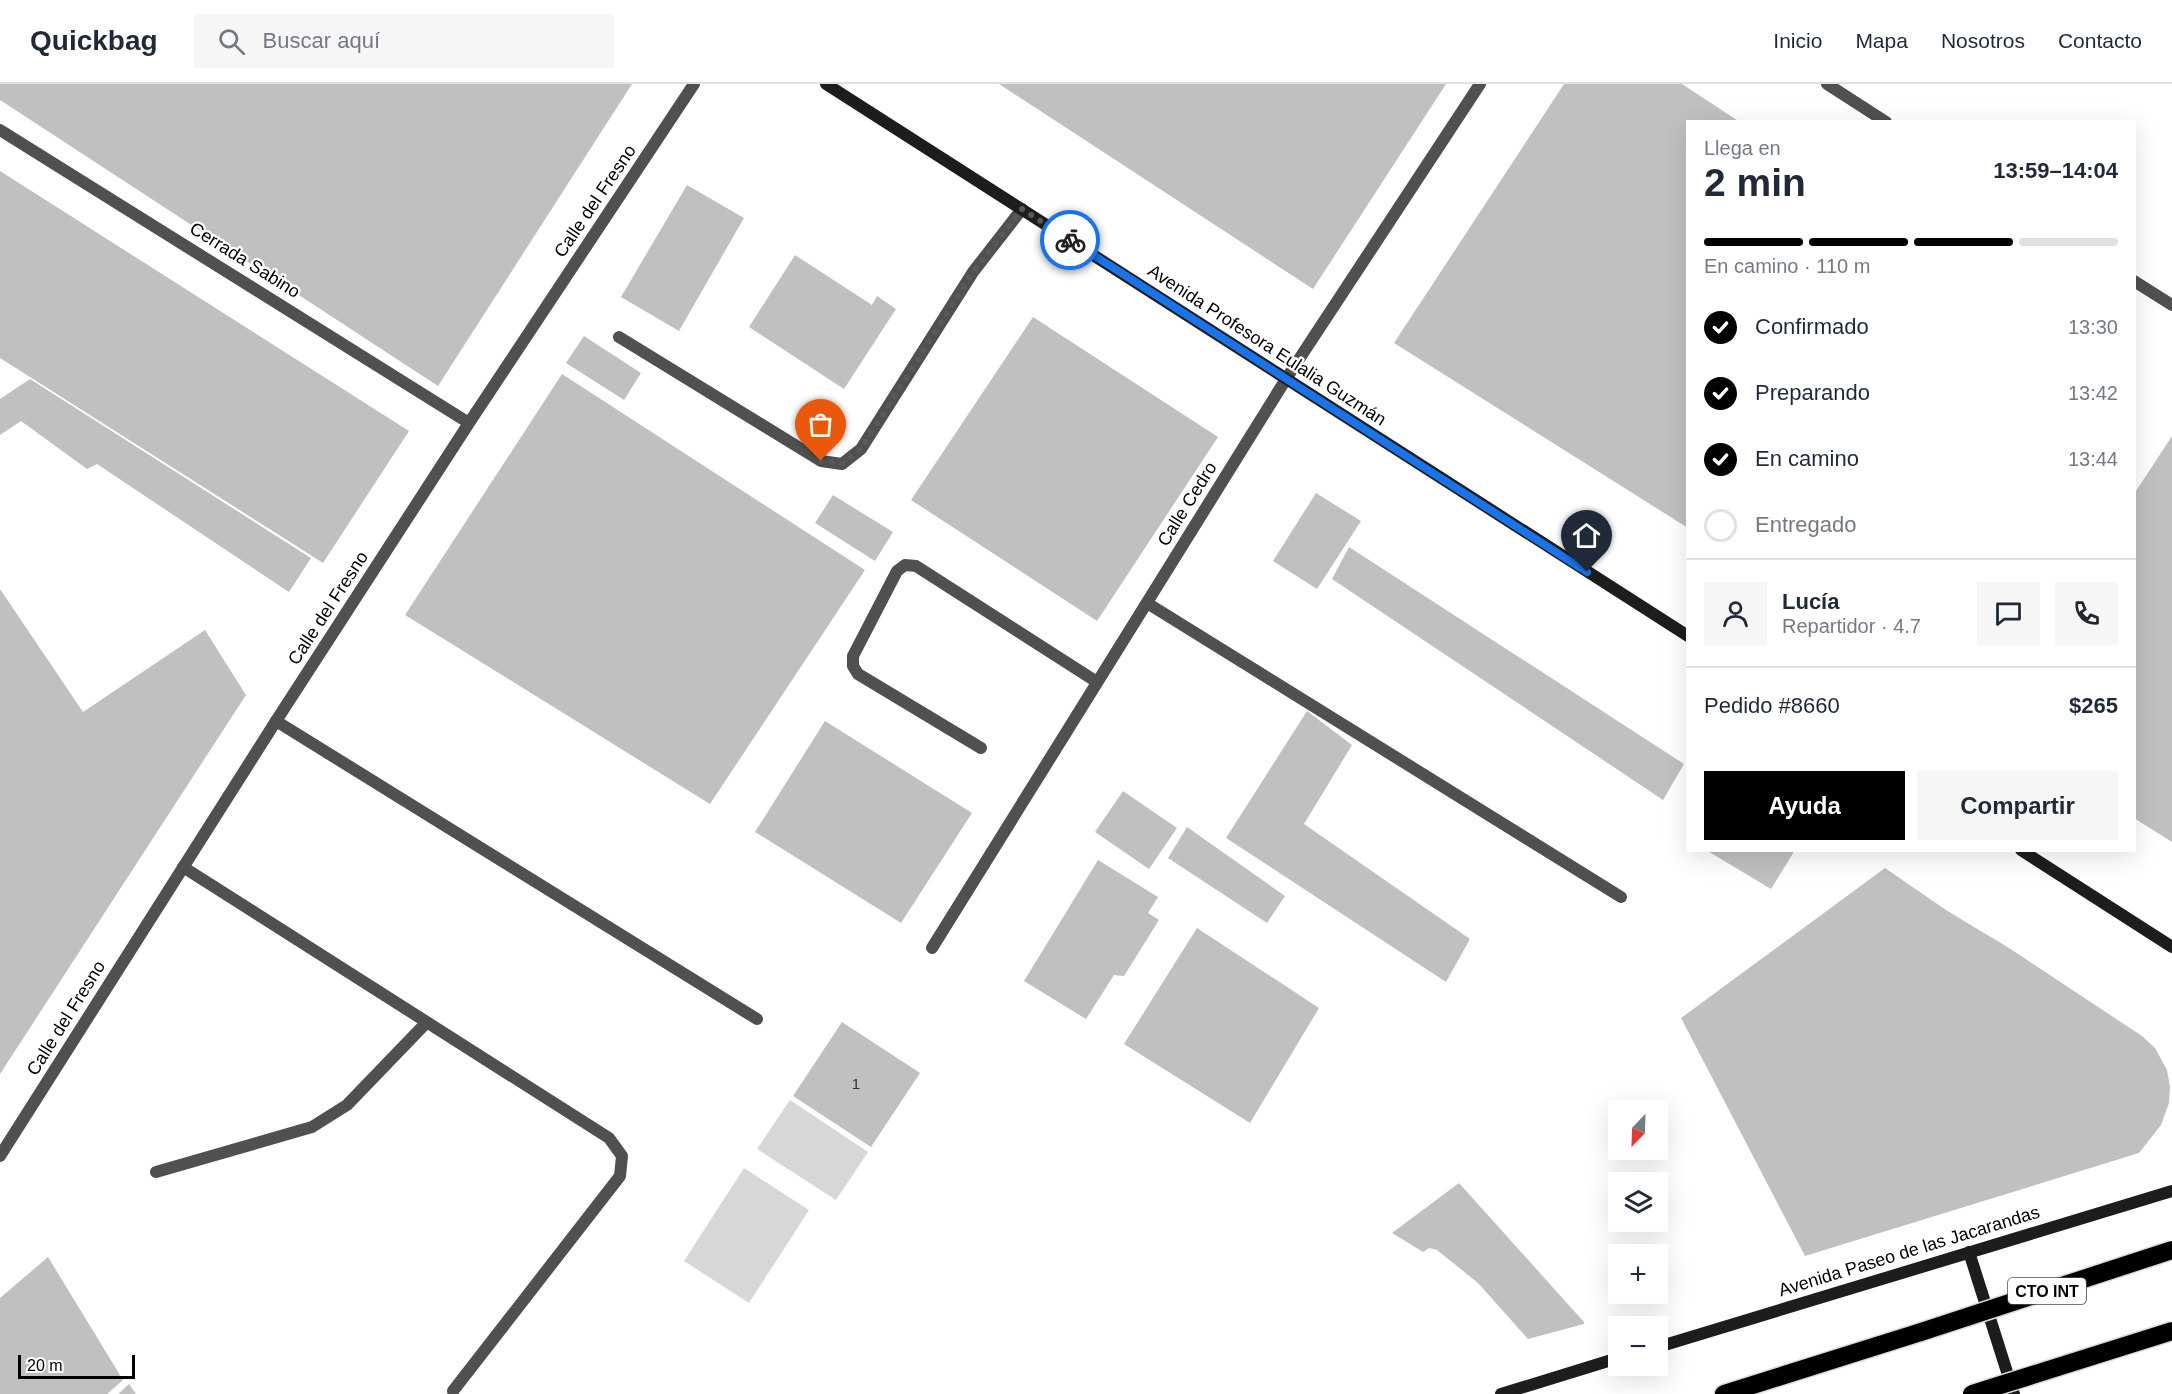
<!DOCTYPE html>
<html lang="es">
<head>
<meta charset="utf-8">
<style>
  body { margin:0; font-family:Arial,sans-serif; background:#f6f6f7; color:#1f2937; height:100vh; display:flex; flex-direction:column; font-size:22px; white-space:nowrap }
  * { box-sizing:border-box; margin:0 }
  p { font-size:20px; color:#747a83 }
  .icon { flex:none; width:33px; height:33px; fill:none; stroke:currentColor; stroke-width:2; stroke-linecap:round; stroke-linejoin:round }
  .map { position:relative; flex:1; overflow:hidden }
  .side { position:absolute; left:1686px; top:36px; width:450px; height:732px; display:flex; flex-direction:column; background:#fff; border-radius:0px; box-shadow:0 6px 24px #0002 }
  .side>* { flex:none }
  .needle { width:39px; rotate:203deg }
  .buttons { position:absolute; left:1608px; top:1016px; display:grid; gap:12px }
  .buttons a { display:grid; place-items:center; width:60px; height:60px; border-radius:0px; background:#fff; box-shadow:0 6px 24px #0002; font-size:30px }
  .scale { position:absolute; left:18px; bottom:15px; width:117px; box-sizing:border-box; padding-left:6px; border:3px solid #000; border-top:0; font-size:16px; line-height:21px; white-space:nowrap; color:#000; -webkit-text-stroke:4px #fff; paint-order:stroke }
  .pin { position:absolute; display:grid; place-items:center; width:51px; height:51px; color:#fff; margin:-62px -26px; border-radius:50% 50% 50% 0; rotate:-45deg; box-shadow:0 0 6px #0007 }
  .pin .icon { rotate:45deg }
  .courier { position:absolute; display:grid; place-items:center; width:60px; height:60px; margin:-30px; border:4px solid #1a73e8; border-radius:50%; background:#fff; color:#222; box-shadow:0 2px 8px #0007 }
  .overview em { font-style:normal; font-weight:700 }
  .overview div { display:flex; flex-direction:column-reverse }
  .overview { display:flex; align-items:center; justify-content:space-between; height:102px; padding:0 18px }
  h1 { font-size:39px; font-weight:700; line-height:45px }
  .bar { display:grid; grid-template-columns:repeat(4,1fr); gap:9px 6px; align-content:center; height:72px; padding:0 18px }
  .bar i { height:8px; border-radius:4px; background:#e0e1e3 }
  .bar .on { background:#000 }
  .bar p { grid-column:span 4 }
  .line { display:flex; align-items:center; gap:15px; padding:0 18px; border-top:2px solid #e0e1e3 }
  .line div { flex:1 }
  .round { display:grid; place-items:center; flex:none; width:63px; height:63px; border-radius:0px; background:#f6f6f7 }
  ol { padding:0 18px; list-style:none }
  li { display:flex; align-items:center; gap:18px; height:66px }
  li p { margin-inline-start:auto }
  li .icon { padding:6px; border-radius:50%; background:#000; color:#fff; stroke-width:4 }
  li:last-child { color:#747a83 }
  li i { width:33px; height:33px; border:3px solid #e0e1e3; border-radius:50% }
  .cta { display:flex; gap:12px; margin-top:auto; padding:12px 18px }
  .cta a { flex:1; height:69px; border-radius:0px; background:#000; color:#fff; font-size:24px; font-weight:700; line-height:69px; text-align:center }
  .cta a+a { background:#f6f6f7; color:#1f2937 }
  header { display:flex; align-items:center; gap:36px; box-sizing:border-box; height:84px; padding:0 30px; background:#fff; border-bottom:2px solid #e0e1e3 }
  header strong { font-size:28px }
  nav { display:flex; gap:33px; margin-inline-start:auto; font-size:21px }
  .search { width:420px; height:54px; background:#f6f6f7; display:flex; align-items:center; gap:15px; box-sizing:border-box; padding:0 21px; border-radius:0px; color:#747a83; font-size:22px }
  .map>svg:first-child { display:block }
</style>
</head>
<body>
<header>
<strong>Quickbag</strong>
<div class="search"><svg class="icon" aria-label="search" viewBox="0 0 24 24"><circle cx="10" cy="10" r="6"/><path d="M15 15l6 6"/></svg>Buscar aquí</div>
<nav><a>Inicio</a><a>Mapa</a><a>Nosotros</a><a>Contacto</a></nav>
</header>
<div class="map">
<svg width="2172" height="1310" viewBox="0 0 2172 1310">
  <rect width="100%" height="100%" fill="#fff"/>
  <path fill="#d7d7d7" d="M 790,1016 L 868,1068 L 836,1116 L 757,1065 Z
    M 744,1084 L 809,1126 L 749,1219 L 684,1177 Z"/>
  <path fill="#c0c0c0" d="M 0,0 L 632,0 L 438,302 L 0,16 Z
    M 999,0 L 1446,0 L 1313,205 Z
    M 1564,0 L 1682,0 L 1740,38 L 1688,38 L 1688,444 L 1394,259 Z
    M 0,87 L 409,347 L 323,479 L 0,274 Z
    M 687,101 L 744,134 L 679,247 L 621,213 Z
    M 795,171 L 872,221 L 877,212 L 896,225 L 844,305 L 749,243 Z
    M 1033,233 L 1218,353 L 1097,537 L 911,416 Z
    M 584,252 L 641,289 L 624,316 L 566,279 Z
    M 562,290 L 865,486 L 710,720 L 405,531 Z
    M 30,295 L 311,474 L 289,508 L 97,380 L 87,385 L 21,337 L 0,351 L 0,315 Z
    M 2172,352 L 2172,758 L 2134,734 L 2134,410 Z
    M 1316,409 L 1361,437 L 1317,505 L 1273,477 Z
    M 833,411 L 893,448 L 875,477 L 815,439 Z
    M 1349,463 L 1684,680 L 1663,716 L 1332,495 Z
    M 0,505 L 83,628 L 205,546 L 246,611 L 0,990 Z
    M 1307,627 L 1352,661 L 1304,740 L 1470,855 L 1446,898 L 1226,754 Z
    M 825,637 L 972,729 L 901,839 L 755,748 Z
    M 1123,707 L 1177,744 L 1149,785 L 1095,748 Z
    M 1187,743 L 1285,812 L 1267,839 L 1168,774 Z
    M 1706,766 L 1795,766 L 1771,805 Z
    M 1098,776 L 1158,813 L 1148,829 L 1159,836 L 1124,892 L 1114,891 L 1086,935 L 1024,897 Z
    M 1885,784 L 1946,826 L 2009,864 L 2142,952 L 2155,964 L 2167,986 L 2170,1003 L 2169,1019 L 2161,1041 L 2139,1069 L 1805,1172 L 1681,934 Z
    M 1197,844 L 1319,924 L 1250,1039 L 1124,960 Z
    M 842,938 L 920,989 L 871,1063 L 793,1012 Z
    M 1459,1099 L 1584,1238 L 1584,1240 L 1528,1255 L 1478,1199 L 1437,1166 L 1429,1164 L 1423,1168 L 1392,1149 Z
    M 48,1173 L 123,1296 L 107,1310 L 0,1310 L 0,1214 Z
    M 129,1300 L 136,1310 L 118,1310 Z"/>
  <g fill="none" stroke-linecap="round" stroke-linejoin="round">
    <g stroke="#dbdbdb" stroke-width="21">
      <path id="highway" d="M 1724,1310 L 1921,1248"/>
    </g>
    <path stroke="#505050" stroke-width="12" d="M 619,253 L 821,377 L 842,380 L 861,365 L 973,188 L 1022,125
      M 1147,519 L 1621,813
      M 276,637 L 757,935
      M 981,664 L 858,590 L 853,582 L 853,572 L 897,487 L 905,481 L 916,482 L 1097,598
      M 183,783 L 609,1054 L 622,1072 L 620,1092 L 453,1307
      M 156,1088 L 312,1043 L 347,1021 L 427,938"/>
    <path stroke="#505050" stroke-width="12" d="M 1827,0 L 1886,38
      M 0,46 L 469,339
      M 2134,197 L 2172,221
      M 932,864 L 1286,295 L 1480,0
      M 0,1072 L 276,637 L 469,339 L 694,0"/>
    <path stroke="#1d1d1d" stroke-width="12" d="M 826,0 L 1688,552
      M 2021,766 L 2172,863
      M 1969,1168 L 2014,1310
      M 1658,1263 L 2172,1107
      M 1501,1310 L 1618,1274"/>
    <use href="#highway" stroke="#000" stroke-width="18"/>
    <g stroke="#dbdbdb" stroke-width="21" stroke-linecap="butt">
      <path id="highway-bridge" d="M 1921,1248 L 2172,1166
        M 1972,1310 L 2172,1247"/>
    </g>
    <use href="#highway-bridge" stroke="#000" stroke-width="18"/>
  </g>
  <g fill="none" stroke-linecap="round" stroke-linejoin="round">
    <path stroke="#595959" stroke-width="6" stroke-dasharray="0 10.8" d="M 821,377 L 842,380 L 861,365 L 973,188 L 1022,125 L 1070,156"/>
    <path stroke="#1a73e8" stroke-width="8" d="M 1070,156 L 1587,488"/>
  </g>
  <g text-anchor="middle" stroke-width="4.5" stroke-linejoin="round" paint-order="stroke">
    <g font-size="15" fill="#303030">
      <text x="856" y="1005">1</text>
    </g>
    <rect fill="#fff" stroke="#4c4c4c" stroke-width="1.5" x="2008" y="1194" width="78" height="26" rx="4.5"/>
    <g font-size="16" font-weight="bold" fill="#000">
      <text x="2047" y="1213">CTO INT</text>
    </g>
    <g font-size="18" fill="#000" stroke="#fff">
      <text transform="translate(595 117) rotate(-56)" y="6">Calle del Fresno</text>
      <text transform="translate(245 176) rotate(32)" y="6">Cerrada Sabino</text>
      <text transform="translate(1267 261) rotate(33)" y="6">Avenida Profesora Eulalia Guzmán</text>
      <text transform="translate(1187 420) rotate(-58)" y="6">Calle Cedro</text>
      <text transform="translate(328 524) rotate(-57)" y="6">Calle del Fresno</text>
      <text transform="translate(66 934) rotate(-58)" y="6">Calle del Fresno</text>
      <text transform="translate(1909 1167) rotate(-17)" y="6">Avenida Paseo de las Jacarandas</text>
    </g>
  </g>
</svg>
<div class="buttons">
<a><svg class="needle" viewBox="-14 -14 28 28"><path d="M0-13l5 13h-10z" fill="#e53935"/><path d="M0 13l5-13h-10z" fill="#747a83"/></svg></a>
<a><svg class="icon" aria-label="layers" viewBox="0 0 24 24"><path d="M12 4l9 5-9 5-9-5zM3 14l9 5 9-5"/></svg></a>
<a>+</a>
<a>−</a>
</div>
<div class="scale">20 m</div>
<div class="pin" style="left:821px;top:377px;background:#ea580c"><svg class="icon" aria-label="bag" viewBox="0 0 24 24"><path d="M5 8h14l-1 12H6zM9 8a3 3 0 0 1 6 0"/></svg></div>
<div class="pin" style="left:1587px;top:488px;background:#1f2937"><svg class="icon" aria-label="home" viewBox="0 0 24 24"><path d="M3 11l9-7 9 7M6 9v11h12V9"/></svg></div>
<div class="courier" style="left:1070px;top:156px"><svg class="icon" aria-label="bike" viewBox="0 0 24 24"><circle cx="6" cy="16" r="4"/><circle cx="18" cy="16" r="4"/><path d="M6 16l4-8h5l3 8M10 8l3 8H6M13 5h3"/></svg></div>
<section class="side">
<div class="overview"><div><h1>2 min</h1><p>Llega en</p></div><em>13:59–14:04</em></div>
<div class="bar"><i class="on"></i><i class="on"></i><i class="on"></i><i></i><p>En camino · 110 m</p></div>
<ol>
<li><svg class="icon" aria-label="check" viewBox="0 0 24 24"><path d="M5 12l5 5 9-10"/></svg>Confirmado<p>13:30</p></li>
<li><svg class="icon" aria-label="check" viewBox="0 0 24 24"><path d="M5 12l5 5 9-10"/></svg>Preparando<p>13:42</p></li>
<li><svg class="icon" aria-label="check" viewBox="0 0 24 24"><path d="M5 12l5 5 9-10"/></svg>En camino<p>13:44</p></li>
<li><i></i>Entregado</li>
</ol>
<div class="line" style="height:108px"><a class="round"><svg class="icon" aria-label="person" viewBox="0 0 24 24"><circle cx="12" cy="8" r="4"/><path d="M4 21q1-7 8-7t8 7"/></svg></a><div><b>Lucía</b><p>Repartidor · 4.7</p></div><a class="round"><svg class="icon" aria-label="chat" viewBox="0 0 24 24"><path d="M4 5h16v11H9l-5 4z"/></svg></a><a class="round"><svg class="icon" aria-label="phone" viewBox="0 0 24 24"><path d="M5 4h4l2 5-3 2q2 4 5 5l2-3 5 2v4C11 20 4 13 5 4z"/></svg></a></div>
<div class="line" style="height:78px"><div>Pedido #8660</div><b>$265</b></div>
<div class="cta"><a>Ayuda</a><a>Compartir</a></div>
</section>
</div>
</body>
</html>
